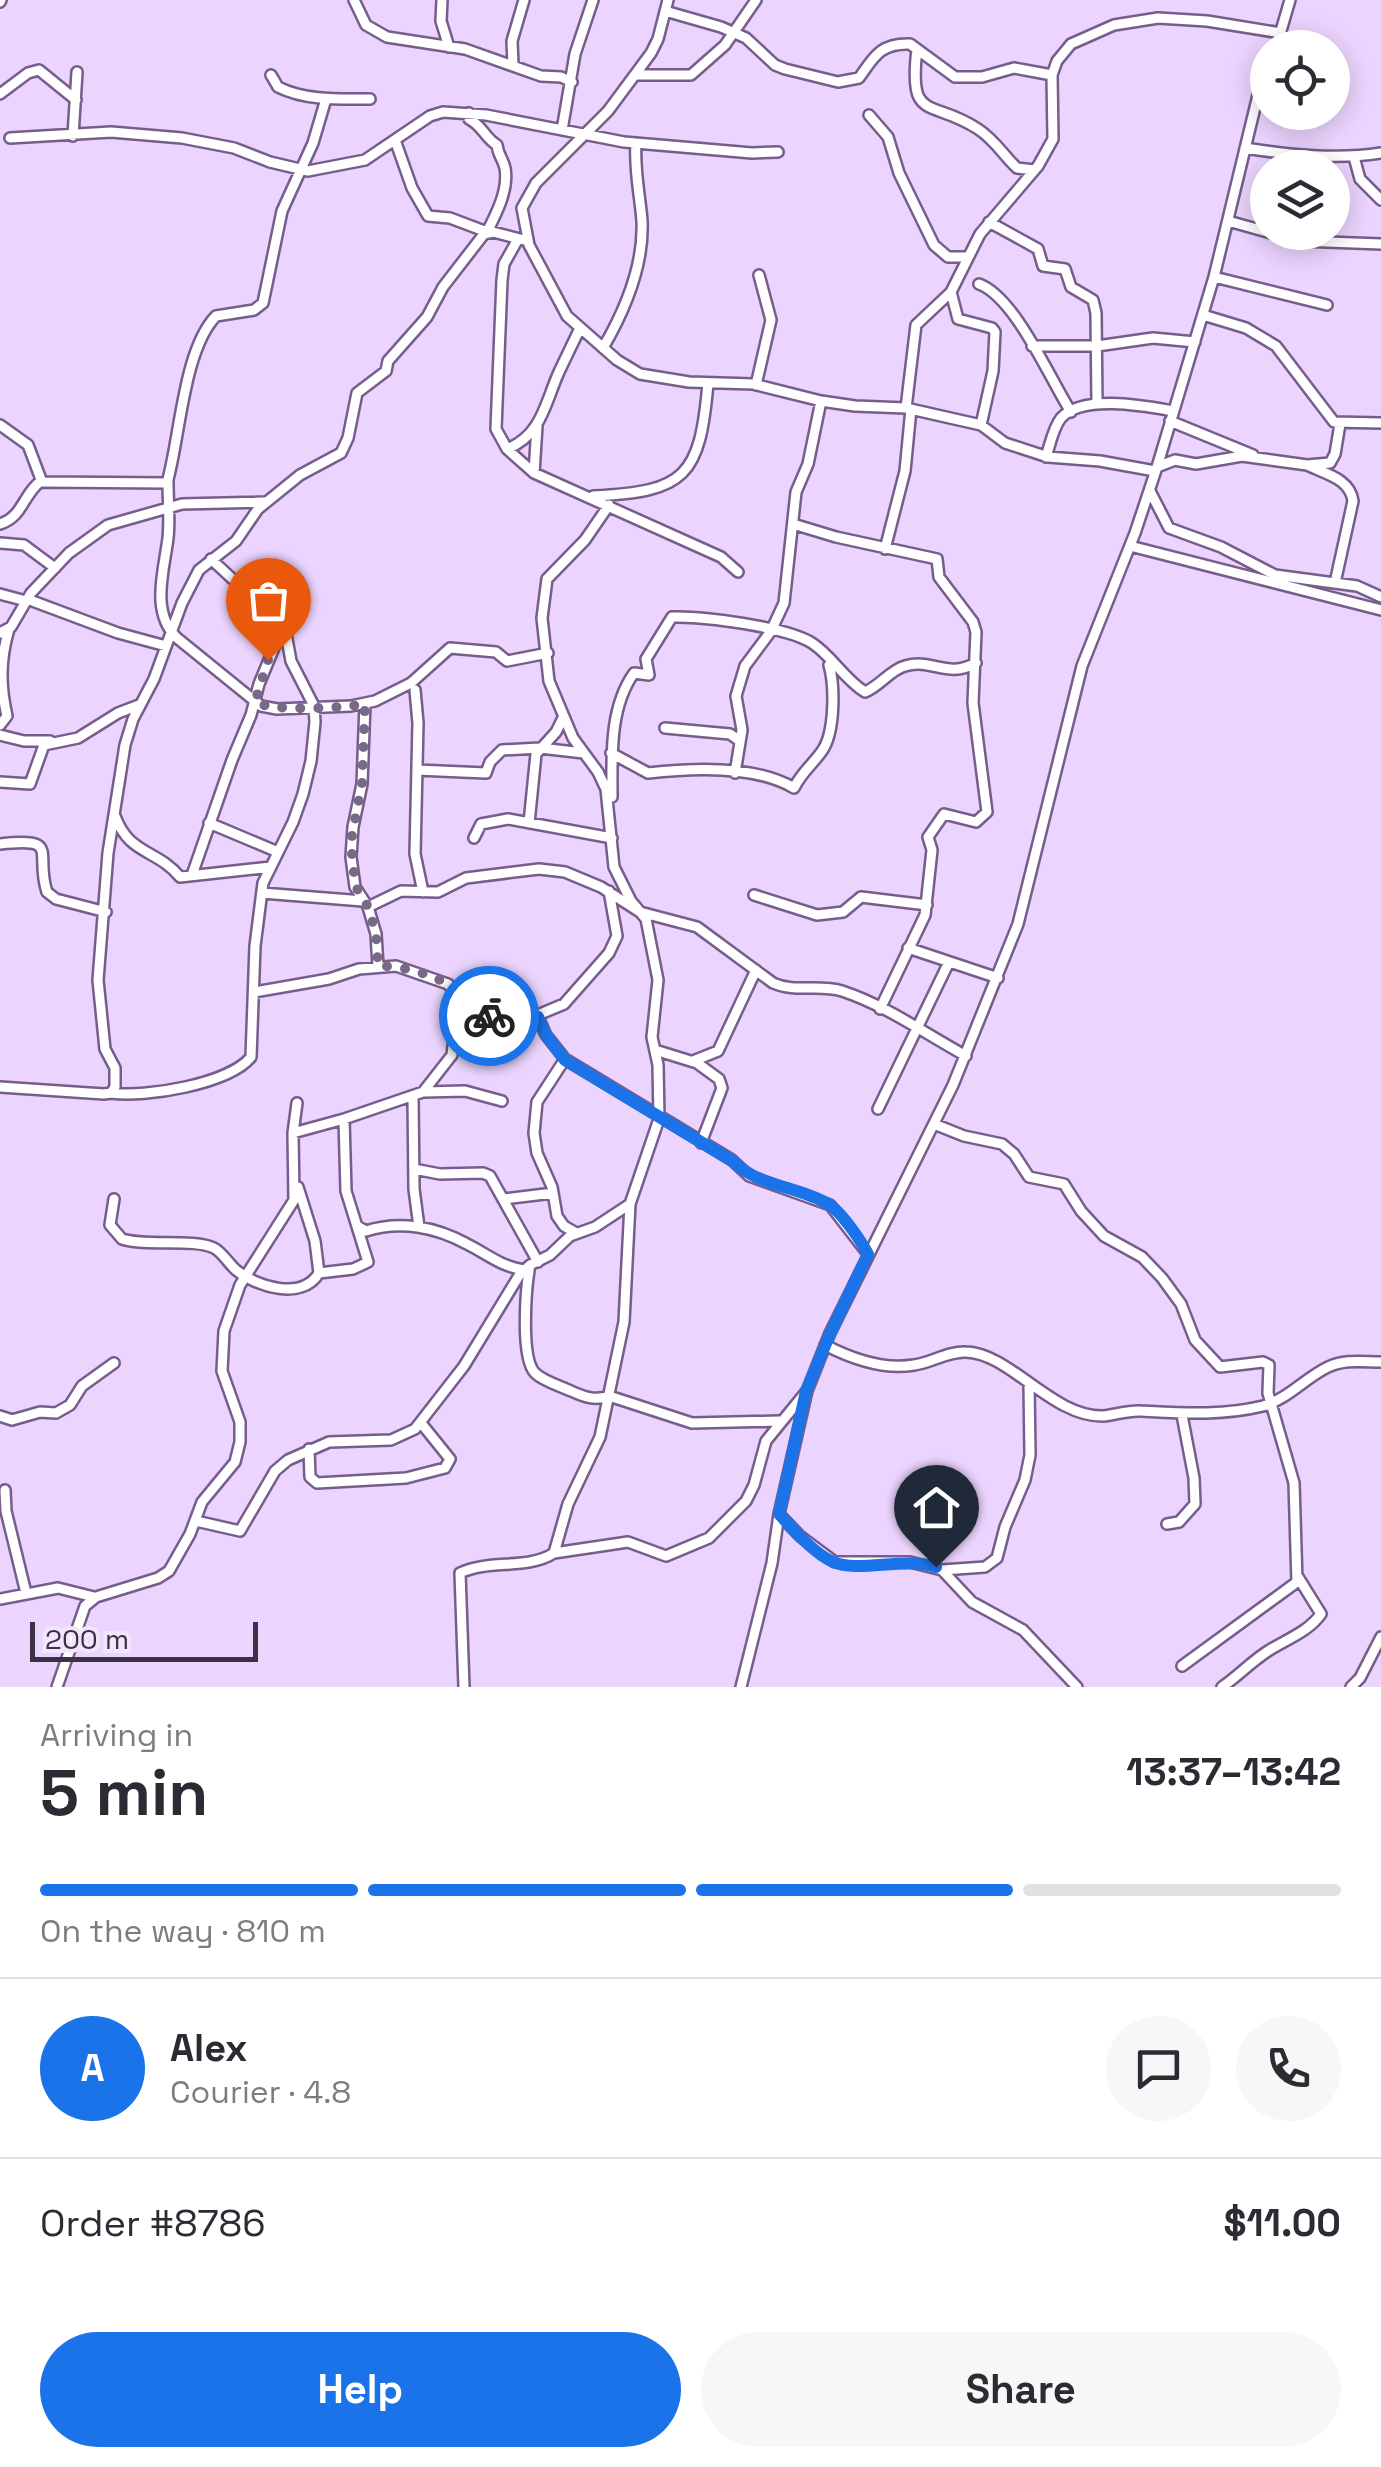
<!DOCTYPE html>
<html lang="en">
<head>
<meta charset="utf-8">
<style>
  body { margin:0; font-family:"Space Grotesk",sans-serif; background:#f7f7f7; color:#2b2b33; height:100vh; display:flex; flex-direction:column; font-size:38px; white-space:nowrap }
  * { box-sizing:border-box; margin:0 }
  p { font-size:32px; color:#7c7c81 }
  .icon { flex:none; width:55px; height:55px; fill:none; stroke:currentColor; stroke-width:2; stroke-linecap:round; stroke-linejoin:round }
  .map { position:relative; height:1687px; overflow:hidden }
  .panel { display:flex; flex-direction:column; background:#fff; flex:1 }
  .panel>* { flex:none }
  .buttons { position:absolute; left:1250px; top:30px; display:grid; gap:20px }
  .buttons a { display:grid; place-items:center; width:100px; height:100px; border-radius:50%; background:#fff; box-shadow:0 5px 25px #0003; font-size:50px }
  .scale { position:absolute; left:30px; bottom:25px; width:228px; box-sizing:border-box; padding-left:10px; border:5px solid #3c3045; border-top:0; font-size:28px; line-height:35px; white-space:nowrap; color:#3c3045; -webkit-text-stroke:8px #f2e6fc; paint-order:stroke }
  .pin { position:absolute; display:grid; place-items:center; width:85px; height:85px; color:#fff; margin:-102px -42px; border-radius:50% 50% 50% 0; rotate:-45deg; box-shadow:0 0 10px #0007 }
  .pin .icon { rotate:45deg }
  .courier { position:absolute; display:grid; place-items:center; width:100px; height:100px; margin:-50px; border:8px solid #1a73e8; border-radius:50%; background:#fff; color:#222; box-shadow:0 2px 12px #0007 }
  .headline em { font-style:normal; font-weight:800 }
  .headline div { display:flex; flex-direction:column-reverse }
  .headline { display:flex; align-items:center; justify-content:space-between; height:170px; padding:0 40px }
  h1 { font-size:65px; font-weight:800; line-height:75px }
  .bar { display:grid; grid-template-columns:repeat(4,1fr); gap:15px 10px; align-content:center; height:120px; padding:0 40px }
  .bar i { height:12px; border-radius:8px; background:#e1e1e2 }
  .bar .active { background:#1a73e8 }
  .bar p { grid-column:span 4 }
  .line { display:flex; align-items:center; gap:25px; padding:0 40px; border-top:2px solid #e1e1e2 }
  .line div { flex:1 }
  .round { display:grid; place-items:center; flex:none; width:105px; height:105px; border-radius:52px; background:#f7f7f7 }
  .action { display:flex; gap:20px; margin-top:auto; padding:20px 40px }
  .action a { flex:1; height:115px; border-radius:60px; background:#1a73e8; color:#fff; font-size:40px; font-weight:800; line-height:115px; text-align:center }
  .action a+a { background:#f7f7f7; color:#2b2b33 }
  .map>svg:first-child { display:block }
</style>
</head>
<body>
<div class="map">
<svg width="1381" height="1687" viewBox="0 0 1381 1687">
  <rect width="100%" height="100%" fill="#ebd4fe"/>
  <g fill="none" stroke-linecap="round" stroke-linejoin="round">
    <g stroke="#775d8b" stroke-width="14">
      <path id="minor" d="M 354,0 L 366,25 L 387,37 L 465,49 L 541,76 L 561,77 L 572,82
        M 442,0 L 441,21 L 449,47
        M 668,0 L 658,39 L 651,53 L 608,111 L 536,183 L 522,208 L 529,245 L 567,316 L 617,360 L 640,374 L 689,382 L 753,384 L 821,401 L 855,406 L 906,408 L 981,425 L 1005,443 L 1048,457 L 1100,461 L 1155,471
        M 0,2 L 1,0
        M 665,11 L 721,27 L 746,38 L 775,65 L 785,69 L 838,82 L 859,78 C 874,57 880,43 910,44 L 955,77 L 982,77 L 1014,68 L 1052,75
        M 1276,48 L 1290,0
        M 917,49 C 908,124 931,98 978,129 C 995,140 1003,155 1017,168 L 1034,170
        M 513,65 L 512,41 L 524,0
        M 271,75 L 278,87 C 306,101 340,99 370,99
        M 636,75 L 691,75 L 725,45 L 756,0
        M 0,94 L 28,73 L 39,70 L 76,100
        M 869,115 L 888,137 L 899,173 L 934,245 L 948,257 L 966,257
        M 562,130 L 575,54 L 593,0
        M 73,136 L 77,72
        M 10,138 L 111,132 L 182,138 L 234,148 L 270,162 L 308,171 L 365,160 L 430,116 L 443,112 L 486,115 L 624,142 L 752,153 L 778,152
        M 395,140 L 412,188 L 428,216 L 450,218 L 487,232 C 496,214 509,190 505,168 C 503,159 498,155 497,145 C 485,138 483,126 469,119 L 469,113
        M 1245,148 C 1290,155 1337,160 1381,153
        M 1354,157 L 1360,179 L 1381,200
        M 1228,221 L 1300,241 L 1381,244
        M 989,222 L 1038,249 L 1043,266 L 1065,269 L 1071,287 L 1093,300 L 1096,313 L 1097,404
        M 518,239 L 504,264 L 502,280 L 496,429 L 507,449 L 534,473 L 721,557 L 738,572
        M 1214,277 L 1327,305
        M 979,284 C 1015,297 1050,379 1071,412
        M 951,292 L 958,319 L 992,328 L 995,332 L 993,371 L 981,425
        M 1203,315 L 1246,328 L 1276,346 L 1334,422 L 1381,423
        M 1032,346 L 1097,346 L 1153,338 L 1195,342
        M 603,348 C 624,312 644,265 642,221 C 640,195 634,170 636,143
        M 756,385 L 771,320 L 759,275
        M 906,408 L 916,325 L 951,292 L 980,234 L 1038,166 L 1053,139 L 1052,75 L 1057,61 L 1071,44 L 1114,25 L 1158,18 L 1207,21 L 1281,33
        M 1170,421 L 1253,455
        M 0,425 L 28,445 L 42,482 L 167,483 C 180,439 183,350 216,316 L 254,310 L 263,303 L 282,211 L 313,143 L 326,99
        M 507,449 C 542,435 545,403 559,372 C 566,357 573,343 580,328
        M 1046,457 C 1050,445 1053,428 1061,418 C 1083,394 1145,406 1173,411
        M 1309,466 C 1326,474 1350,479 1353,501 L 1335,583
        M 1157,467 L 1175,460 L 1196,464 L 1242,456 L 1307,465 L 1330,463 L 1335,454 L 1340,424
        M 534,473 L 537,426
        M 168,482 C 168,501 170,520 168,538 C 164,571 150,612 177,638 L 261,706 L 277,709 L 351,706 L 375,701 L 411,683 L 450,648 L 496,652 L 507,661 L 548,653
        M 1150,491 L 1169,528 L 1221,547 L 1275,575 L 1357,586 L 1381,597
        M 593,496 C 686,492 700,476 708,383
        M 0,524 C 23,517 23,494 41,481
        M 793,524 L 836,537 L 937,559 L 939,577 L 973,622 L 976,632 L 973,703 L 987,812 L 976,822 L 944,814 L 928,837 L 932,850 L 925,915 L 880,1009
        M 0,543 L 24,545 L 55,568
        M 1130,546 L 1381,610
        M 885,549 L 905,471 L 911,409
        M 0,594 L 26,601
        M 27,599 L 118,633 L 166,646
        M 0,633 L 11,627 L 31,593 L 69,553 L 108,525 L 182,504 L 265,502
        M 415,690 L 418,723 L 415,854 L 423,892
        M 365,704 L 362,784 L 353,827 L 351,857 L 355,887 L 368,907 L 376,934 L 378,966
        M 0,725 L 7,716 C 0,685 0,660 9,629
        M 665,728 L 730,734 L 740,741
        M 0,735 L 24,741 L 50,741
        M 611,753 L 648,773 C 691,768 755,765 794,788 C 801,773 813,764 822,751 C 835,733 835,686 829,665
        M 417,770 L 486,773 L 490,762 L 502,750 L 540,748 L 584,753
        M 735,773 L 742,730 L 736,696 L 745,666 L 771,631 L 784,603 L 796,492 L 808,464 L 821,401
        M 0,782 L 30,784 L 44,745 L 78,738 L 118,713 L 139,705
        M 612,797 C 612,757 609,708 634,673 L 649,675 L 646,659 L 672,617 C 703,616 787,627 812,643 C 832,656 844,679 865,692 C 880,686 890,670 905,666 C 932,658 947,679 976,663
        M 115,816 C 129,855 157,849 180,877 L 271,867
        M 209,823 L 278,852
        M 529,823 L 536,754 L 556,732 L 563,718
        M 474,838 L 481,824 L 508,819 L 612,838
        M 0,844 C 62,837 34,853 47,892 L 56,899 L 106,912
        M 192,875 L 232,760 L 251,715 L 259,684 L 283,626
        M 262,893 L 363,901
        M 754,895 L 817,915 L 843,912 L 861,897 L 927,905
        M 368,907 L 401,891 L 438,892 L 466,878 L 539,869 L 565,872 L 601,887 L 640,912 L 697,927 L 773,983 C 795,993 819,984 842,991 C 885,1005 926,1034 966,1056
        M 908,948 L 998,978
        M 254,992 L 329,979 L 359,969 L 396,966 L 448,984 L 468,1008 L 479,1013 L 508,1020 L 526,1020 L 564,1004 L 609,953 L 617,936 L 609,891
        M 538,1017 L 546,1035 L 565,1059 L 732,1160 L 749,1176 L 830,1205 L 868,1254
        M 655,1050 L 697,1063 L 719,1079 L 722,1088 L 701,1143
        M 565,1059 L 537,1102 L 534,1133 L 537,1153 L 552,1187 L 557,1216 L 564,1226 L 576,1233
        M 693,1061 L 718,1051 L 756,970
        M 0,1087 L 104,1094 L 111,1093 L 115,1087 L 115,1068 L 105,1049 L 98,980 L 108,853 L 125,745 L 133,719 L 154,679 L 182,603 L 199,570 L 236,541 L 258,509 L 300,475 L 341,453 L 348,438 L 357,393 L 386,371 L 388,361 L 427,317 L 443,287 L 484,234 L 493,232 L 528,241
        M 423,1092 L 465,1091 L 502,1101
        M 111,1093 C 145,1098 229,1084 251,1057 L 255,946 L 263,883 L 293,822 L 303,794 L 311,761 L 315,722 L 314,706 L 291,661 L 285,628 L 211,559
        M 413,1097 L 414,1189 L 419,1227
        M 878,1109 L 949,962
        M 934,1124 L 964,1136 L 1002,1144 L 1014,1154 L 1029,1177 L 1064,1184 L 1081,1211 L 1104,1236 L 1142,1257 L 1162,1278 L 1181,1304 L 1195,1340 L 1220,1367 L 1263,1362 L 1269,1365 L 1268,1393 L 1294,1483 L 1297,1582 L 1182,1666
        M 293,1133 L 344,1119 L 423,1092 L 452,1055 L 456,1021 L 471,1009
        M 414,1169 L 440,1174 L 483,1173 L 490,1176 L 538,1262
        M 114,1199 L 110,1225 L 122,1239 C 147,1247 193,1238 214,1248 C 222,1252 229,1264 236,1270 C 257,1287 302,1301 319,1273 L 315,1241 L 298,1187
        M 504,1199 L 553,1193
        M 357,1226 L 366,1231 C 400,1220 436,1227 467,1244 C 487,1254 500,1266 524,1270
        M 530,1265 C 526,1286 520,1357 535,1373 C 543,1381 560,1386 571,1391 C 584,1397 595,1401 609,1396 L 692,1423 L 779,1421
        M 319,1273 L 353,1269 L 368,1262 L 346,1191 L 344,1119
        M 825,1345 C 852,1359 884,1370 914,1365 C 931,1363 948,1351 966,1352 C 1010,1353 1052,1417 1103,1416 C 1115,1415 1128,1410 1141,1411 C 1182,1413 1222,1416 1263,1406 C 1288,1399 1305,1378 1328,1367 C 1345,1359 1363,1362 1381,1362
        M 0,1416 L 12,1420 L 40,1412 L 56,1413 L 70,1405 L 82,1386 L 114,1363
        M 309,1449 L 310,1477 L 317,1483 L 406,1478 L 445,1468 L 450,1459 L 421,1423
        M 5,1490 L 6,1511 L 26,1593
        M 779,1514 L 800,1536 L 835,1562 L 910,1562 L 942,1570 L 972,1602 L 1023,1630 L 1077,1687
        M 196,1521 L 240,1531 L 275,1471 L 288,1460 L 329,1442 L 391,1440 L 415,1429 L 464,1366 L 520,1274 L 530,1265 L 550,1255 L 570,1236 L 595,1227 L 630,1204
        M 1167,1524 L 1179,1522 L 1195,1504 L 1194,1478 L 1182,1415
        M 554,1553 L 628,1542 L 666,1556 L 709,1538 L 746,1501 L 754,1485 L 766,1441 L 806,1392
        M 942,1570 L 985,1567 L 997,1558 L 1005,1527 L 1025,1480 L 1030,1455 L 1029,1384
        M 0,1599 L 58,1588 L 94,1597
        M 57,1687 L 85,1606 L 96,1597 L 158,1578 L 169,1571 L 190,1534 L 202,1502 L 235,1462 L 240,1442 L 240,1422 L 222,1371 L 224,1331 L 240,1285 L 294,1200 L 293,1133 L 297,1103
        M 464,1687 L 460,1573 C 489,1559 528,1570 554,1553 L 568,1504 L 600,1437 L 624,1322 L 630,1204 L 659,1119 L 658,1065 L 652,1037 L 658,980 L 646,919 L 631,901 L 614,867 L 606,789 L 598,772 L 573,738 L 549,681 L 542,618 L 547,579 L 585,540 L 609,505
        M 741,1687 L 772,1563 L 779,1514 L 807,1391 L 830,1333 L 953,1085 L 1018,924 L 1082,666 L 1135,533 L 1157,467 L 1214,277 L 1259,91 L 1268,68
        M 1222,1687 C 1238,1676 1251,1662 1268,1651 C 1287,1639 1308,1632 1321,1614 L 1298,1577
        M 1351,1687 L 1360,1678 L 1381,1637"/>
    </g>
    <use href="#minor" stroke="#fff" stroke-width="9"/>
  </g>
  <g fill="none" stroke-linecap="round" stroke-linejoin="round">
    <path stroke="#796986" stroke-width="10" stroke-dasharray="0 18" d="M 268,660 L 255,702 C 274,712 343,708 365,704 L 362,784 L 352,835 L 352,858 L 356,887 L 368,907 L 376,934 L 378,966 C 401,966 431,973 450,986 C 468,998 464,1010 489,1016"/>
    <path stroke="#1a73e8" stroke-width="12" d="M 489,1016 L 515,1021 L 538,1017 L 546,1035 L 565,1060 L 734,1162 C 759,1187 798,1186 828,1204 C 841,1211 861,1241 868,1254 L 830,1334 L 806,1391 L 779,1514 C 794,1530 812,1552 833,1562 C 859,1573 903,1557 936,1567"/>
  </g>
</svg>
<div class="buttons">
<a><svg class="icon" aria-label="locate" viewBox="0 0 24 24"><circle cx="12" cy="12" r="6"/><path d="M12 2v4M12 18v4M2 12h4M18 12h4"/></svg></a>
<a><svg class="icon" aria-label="layers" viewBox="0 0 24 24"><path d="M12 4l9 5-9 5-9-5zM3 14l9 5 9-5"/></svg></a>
</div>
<div class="scale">200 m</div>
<div class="pin" style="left:268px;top:660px;background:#ea580c"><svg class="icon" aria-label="bag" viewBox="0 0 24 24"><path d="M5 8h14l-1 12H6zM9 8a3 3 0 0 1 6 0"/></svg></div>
<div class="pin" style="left:936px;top:1567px;background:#1f2937"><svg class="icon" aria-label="home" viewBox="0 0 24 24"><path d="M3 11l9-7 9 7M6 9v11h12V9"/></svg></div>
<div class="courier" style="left:489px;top:1016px"><svg class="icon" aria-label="bike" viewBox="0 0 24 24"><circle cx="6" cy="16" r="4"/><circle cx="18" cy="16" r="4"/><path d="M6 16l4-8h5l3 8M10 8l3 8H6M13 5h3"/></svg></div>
</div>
<section class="panel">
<div class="headline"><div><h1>5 min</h1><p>Arriving in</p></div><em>13:37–13:42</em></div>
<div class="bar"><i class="active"></i><i class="active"></i><i class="active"></i><i></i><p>On the way · 810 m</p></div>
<div class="line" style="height:180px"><b class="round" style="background:#1a73e8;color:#fff">A</b><div><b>Alex</b><p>Courier · 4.8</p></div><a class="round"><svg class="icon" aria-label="chat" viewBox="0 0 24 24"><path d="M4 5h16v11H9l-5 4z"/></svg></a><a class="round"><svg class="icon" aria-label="phone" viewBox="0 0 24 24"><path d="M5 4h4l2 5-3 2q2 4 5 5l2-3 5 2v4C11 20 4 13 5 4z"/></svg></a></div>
<div class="line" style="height:130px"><div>Order #8786</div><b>$11.00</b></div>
<div class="action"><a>Help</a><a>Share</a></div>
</section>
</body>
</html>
